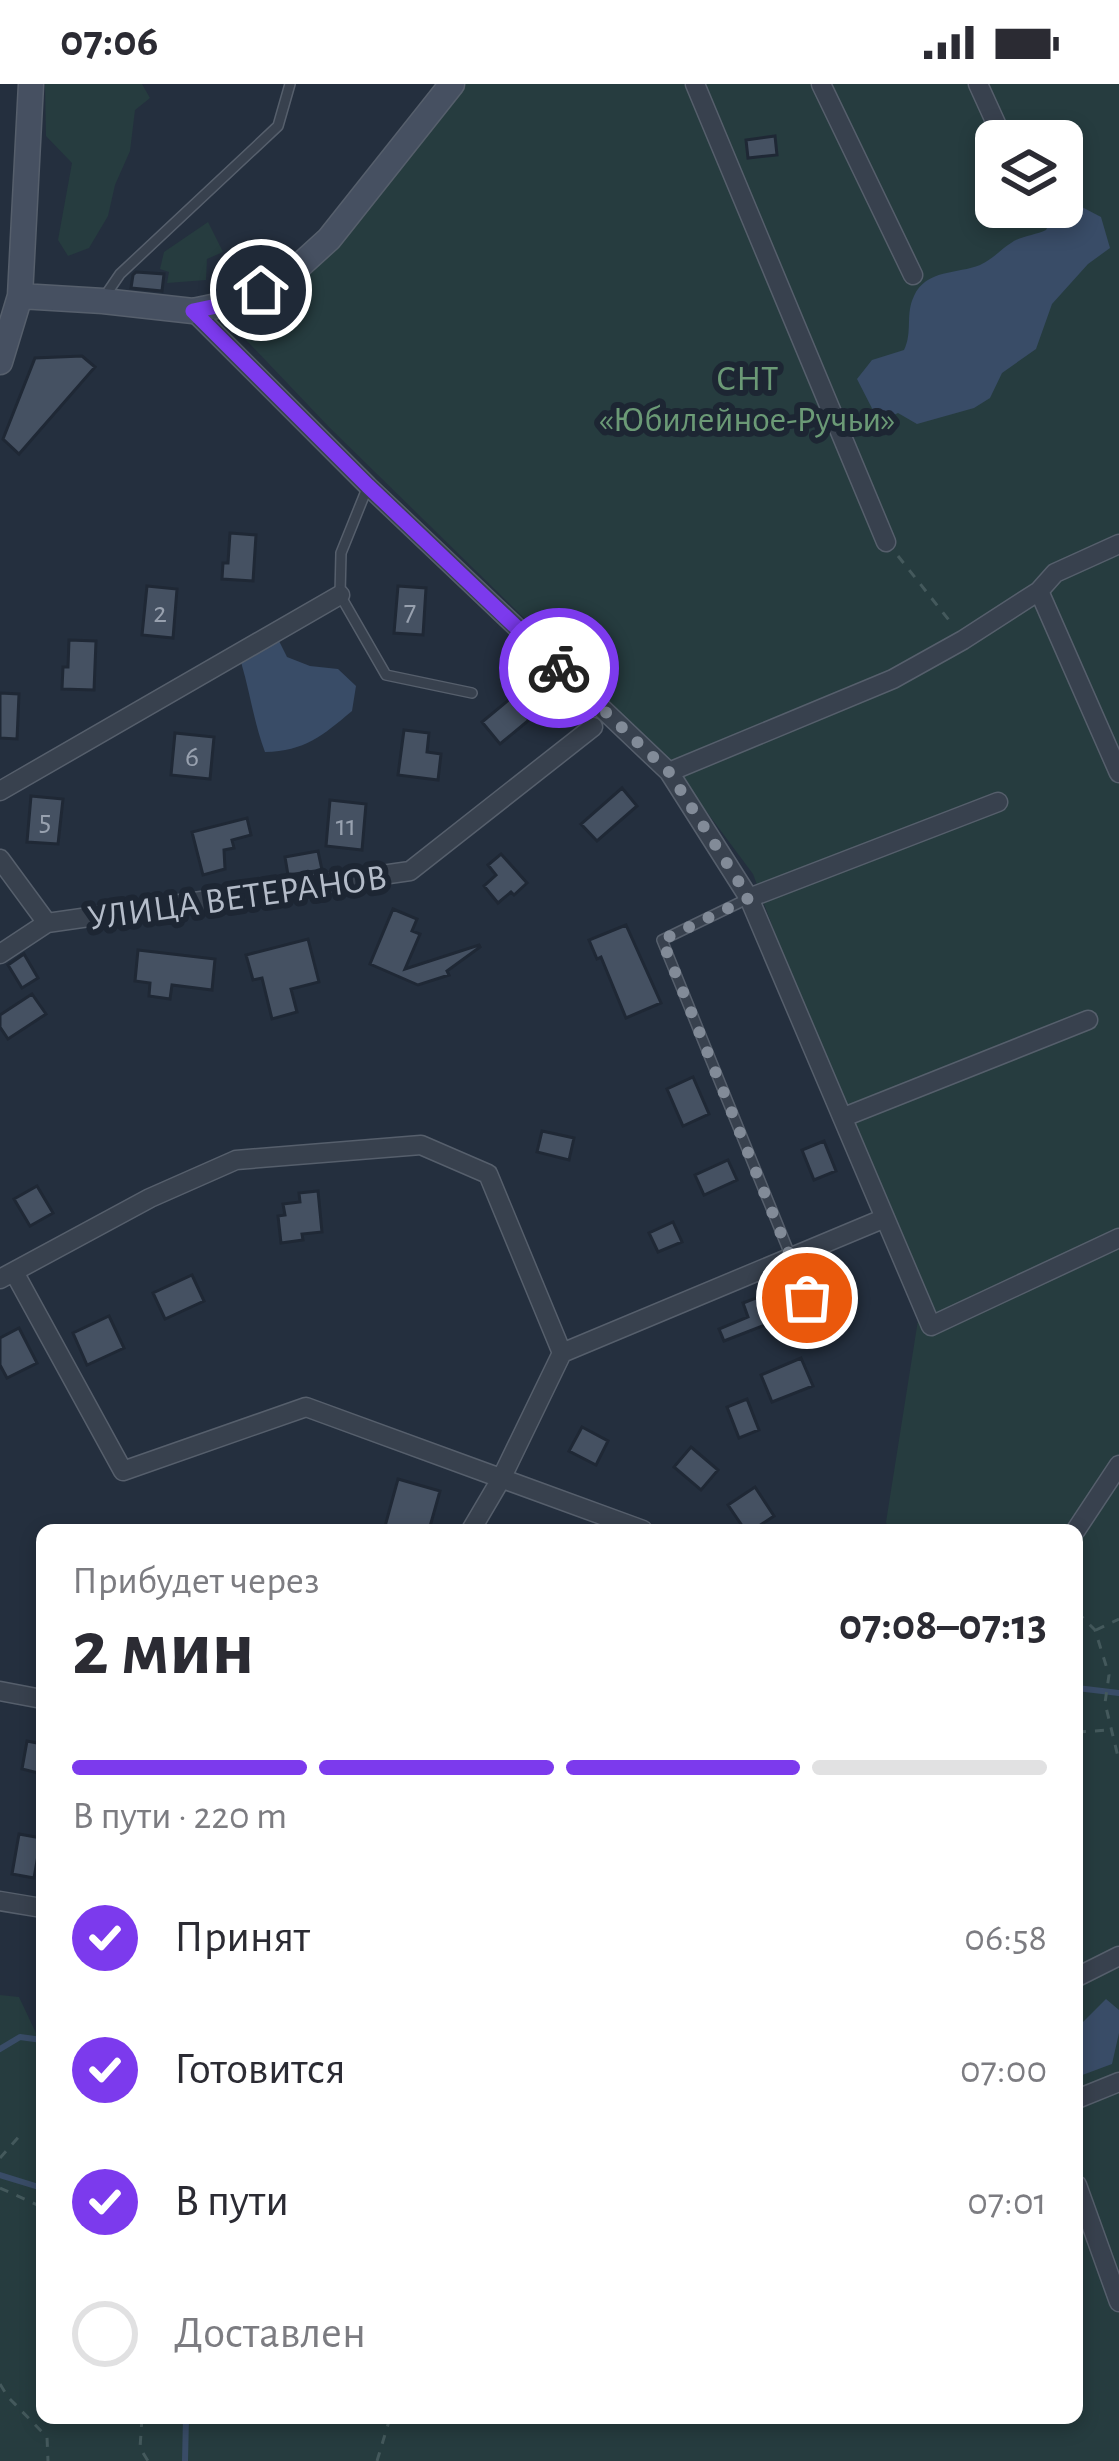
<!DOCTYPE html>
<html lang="ru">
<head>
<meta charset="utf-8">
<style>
  body { margin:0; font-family:"Alegreya Sans",sans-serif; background:#f2f2f3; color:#2b2b33; height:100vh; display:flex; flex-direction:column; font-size:45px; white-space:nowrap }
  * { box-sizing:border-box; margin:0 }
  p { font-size:39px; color:#7c7c81 }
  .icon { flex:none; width:66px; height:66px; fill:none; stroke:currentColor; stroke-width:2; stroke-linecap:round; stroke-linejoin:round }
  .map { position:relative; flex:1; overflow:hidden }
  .sheet { position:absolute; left:36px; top:1440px; width:1047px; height:900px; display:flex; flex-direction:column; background:#fff; border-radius:18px; box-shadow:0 6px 18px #0003 }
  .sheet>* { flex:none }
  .fabs { position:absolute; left:975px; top:36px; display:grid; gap:24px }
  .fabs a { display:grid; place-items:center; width:108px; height:108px; border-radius:18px; background:#fff; box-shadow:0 6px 18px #0003; font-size:60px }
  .pin { position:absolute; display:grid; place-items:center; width:102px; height:102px; color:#fff; margin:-51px; border:6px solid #fff; border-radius:50%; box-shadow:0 3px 12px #0007 }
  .courier { position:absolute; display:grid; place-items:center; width:120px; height:120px; margin:-60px; border:9px solid #7c3aed; border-radius:50%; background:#fff; color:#222; box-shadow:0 3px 15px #0007 }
  .headline em { font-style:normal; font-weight:600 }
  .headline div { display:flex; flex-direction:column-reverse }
  .headline { display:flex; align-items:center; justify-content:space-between; height:204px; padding:0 36px }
  h1 { font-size:78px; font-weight:600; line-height:90px }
  .bar { display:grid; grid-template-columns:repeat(4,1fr); gap:18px 12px; align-content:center; height:144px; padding:0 36px }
  .bar i { height:15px; border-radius:9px; background:#e1e1e2 }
  .bar .current { background:#7c3aed }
  .bar p { grid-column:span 4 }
  ol { padding:0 36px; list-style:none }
  li { display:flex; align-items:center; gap:36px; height:132px }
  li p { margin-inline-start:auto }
  li .icon { padding:12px; border-radius:50%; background:#7c3aed; color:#fff; stroke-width:4 }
  li:last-child { color:#7c7c81 }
  li i { width:66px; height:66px; border:6px solid #e1e1e2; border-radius:50% }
  .status { display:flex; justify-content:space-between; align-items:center; height:84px; padding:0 60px; background:#fff; direction:ltr }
  .status svg { height:33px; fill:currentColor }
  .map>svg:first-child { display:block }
</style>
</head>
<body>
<div class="status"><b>07:06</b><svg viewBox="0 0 49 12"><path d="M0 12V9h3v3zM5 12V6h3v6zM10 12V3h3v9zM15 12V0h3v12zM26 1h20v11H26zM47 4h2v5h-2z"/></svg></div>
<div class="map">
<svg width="1119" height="2377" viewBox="0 0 1119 2377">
  <rect width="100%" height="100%" fill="#242f3e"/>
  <path fill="#263c3f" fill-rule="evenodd" d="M 45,0 L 142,0 L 150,14 L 135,26 L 130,67 L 115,101 L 108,132 L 89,164 L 68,172 L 58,156 L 72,79 L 46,52 Z
    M 462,0 L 1119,0 L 1119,2377 L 0,2377 L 0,1911 L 19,1913 L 36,1949 L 42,1949 L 42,2334 L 1077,2334 L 1077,1446 L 888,1446 L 886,1438 L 918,1236 L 753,790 L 665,672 L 329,343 L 227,236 L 305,189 ZM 996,57 L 1062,57 L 1062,123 L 996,123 Z
    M 208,138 L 223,168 L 207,175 L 206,196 L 167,199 L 169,188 L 160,185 L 164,168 Z"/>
  <path fill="#394c67" d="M 1080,122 L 1101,133 L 1110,164 L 1088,180 L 1052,220 L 1036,265 L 1002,289 L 990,314 L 974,324 L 917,340 L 898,329 L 879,338 L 857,295 L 872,276 L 904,266 C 913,248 905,230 914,212 C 926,185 958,190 980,181 C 993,175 1000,166 1011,159 C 1020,152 1036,151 1046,146 L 1053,132 Z
    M 279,557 L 287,573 L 310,582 L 338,585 L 356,602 L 352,627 C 322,652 305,667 265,668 C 254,639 250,608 241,578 Z
    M 1106,1915 L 1119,1926 L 1119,1949 L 1112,1980 L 1077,1993 L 1077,1944 Z"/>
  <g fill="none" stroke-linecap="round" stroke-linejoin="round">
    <path stroke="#394c67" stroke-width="6" d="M 1077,1604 L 1119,1609
      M 0,1965 L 20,1953 L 42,1956
      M 0,2091 L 42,2104
      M 185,2377 L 186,2334"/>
  </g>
  <path fill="#455162" stroke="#1f2835" stroke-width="3" d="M 775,52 L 777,71 L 748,74 L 746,56 Z
    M 136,188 L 164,190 L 162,207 L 131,204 L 133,191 Z
    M 82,272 L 95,283 L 19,370 L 3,355 L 35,274 Z
    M 230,449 L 256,451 L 253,497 L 222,495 L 223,479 L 228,479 Z
    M 147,502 L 177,505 L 173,554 L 142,551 Z
    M 398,502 L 426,504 L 423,551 L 394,549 Z
    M 69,556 L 96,557 L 94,606 L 62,605 L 63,583 L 68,583 Z
    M 0,609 L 19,610 L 17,655 L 0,654 Z
    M 511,614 L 529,636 L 500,660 L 482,638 Z
    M 404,646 L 429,649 L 427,668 L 441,670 L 438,696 L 398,691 Z
    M 175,649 L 214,653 L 210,695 L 171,691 Z
    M 622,704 L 637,722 L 597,757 L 581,740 Z
    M 31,712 L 63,715 L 58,760 L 27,758 Z
    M 330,716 L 366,720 L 362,766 L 326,762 Z
    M 247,734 L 251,751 L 232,756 L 234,764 L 224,766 L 225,785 L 203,791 L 192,748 Z
    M 318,767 L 322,786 L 288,791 L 285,773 Z
    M 501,770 L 527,799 L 514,811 L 511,808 L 498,819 L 484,802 L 496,791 L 488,781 Z
    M 393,825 L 417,835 L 412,847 L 420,850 L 405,885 L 479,861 L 480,863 L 447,887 L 449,891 L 418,901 L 370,880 Z
    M 626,841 L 661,919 L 626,934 L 601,873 L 597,875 L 589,856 Z
    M 308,855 L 319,898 L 291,905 L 297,928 L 272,935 L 262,894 L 253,896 L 246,871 Z
    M 138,866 L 215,875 L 212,906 L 172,901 L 170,915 L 149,912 L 150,899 L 135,897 Z
    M 24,870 L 38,894 L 22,904 L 8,881 Z
    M 32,910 L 46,930 L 8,955 L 0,943 L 0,931 Z
    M 693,993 L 709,1030 L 683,1042 L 667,1005 Z
    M 542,1047 L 574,1054 L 569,1076 L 537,1068 Z
    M 824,1057 L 836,1087 L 814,1096 L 802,1066 Z
    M 728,1076 L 737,1096 L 704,1111 L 695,1091 Z
    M 37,1102 L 53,1129 L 30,1142 L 14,1115 Z
    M 318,1107 L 322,1148 L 302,1150 L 303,1156 L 281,1159 L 278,1132 L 285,1131 L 283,1120 L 300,1118 L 299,1109 Z
    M 673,1138 L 682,1158 L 658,1168 L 649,1149 Z
    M 192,1191 L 204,1217 L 165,1235 L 153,1209 Z
    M 764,1211 L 775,1237 L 724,1257 L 719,1245 L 748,1233 L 743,1219 Z
    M 109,1232 L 124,1264 L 87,1281 L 73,1249 Z
    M 19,1244 L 37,1279 L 7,1294 L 0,1281 L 0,1254 Z
    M 801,1274 L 813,1302 L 772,1318 L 761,1291 Z
    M 747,1315 L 759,1346 L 739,1354 L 727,1323 Z
    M 582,1343 L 608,1357 L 596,1381 L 569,1367 Z
    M 691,1363 L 718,1386 L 701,1406 L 674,1383 Z
    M 398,1395 L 440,1407 L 429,1446 L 384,1446 Z
    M 755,1403 L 774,1432 L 753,1446 L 745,1446 L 728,1421 Z
    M 27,1657 L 42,1660 L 42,1690 L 22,1685 Z
    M 19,1750 L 41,1754 L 34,1794 L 12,1790 Z"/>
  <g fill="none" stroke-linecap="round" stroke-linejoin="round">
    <g stroke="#565f6c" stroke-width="12">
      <path id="lane" d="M 105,212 L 120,190 L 278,42 L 290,0
        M 368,402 L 341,469 L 340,511 L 386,591 L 472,609
        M 749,814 L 662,856 L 824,1254"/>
    </g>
    <g stroke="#565f6c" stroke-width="21">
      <path id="street" d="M 695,0 L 886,458
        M 821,0 L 913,191
        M 978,0 L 1004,57
        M 1034,123 L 1036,127
        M 193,227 L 368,402 L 669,688 L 893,595 L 963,556 L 1039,507 L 1055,489 L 1119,460
        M 1039,507 L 1119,689
        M 669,688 L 749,814 L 931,1242 L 1119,1154
        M 0,707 L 340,511
        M 0,775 L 47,839 L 410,787 L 593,643
        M 749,814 L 998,718
        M 0,870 L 47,839
        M 844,1033 L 1088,936
        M 14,1188 L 123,1387 L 306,1323 L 643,1446
        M 0,1195 L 150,1114 L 236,1076 L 421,1061 L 488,1090 L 562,1269
        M 471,1446 L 501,1395 L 562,1269 L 885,1134
        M 1076,1446 L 1119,1381
        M 0,1607 L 42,1615
        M 0,1817 L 42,1824
        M 1077,1893 L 1119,1872
        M 1077,2015 L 1119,1998
        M 1077,2101 L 1119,2218"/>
    </g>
    <g stroke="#565f6c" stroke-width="27">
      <path id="secondary" d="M 20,212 L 103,217 L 193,227 L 236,218 L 285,195 L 329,155 L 452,0
        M 0,278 L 20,212 L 31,0"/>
    </g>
    <path stroke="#44595c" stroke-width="3" stroke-dasharray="9 9" stroke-linecap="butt" d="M 898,472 L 952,540
      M 1077,1528 L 1095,1546 L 1109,1591 L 1105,1619 L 1119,1677
      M 1096,1546 L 1119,1535
      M 1077,1648 L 1110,1646
      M 0,2074 L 23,2048
      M 0,2104 L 42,2123
      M 0,2300 L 8,2313 L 47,2353 L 48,2377
      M 142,2334 L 140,2364 L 148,2377
      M 377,2377 L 390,2334"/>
    <use href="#lane" stroke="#38414e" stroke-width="9"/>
    <use href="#street" stroke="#38414e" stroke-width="18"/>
    <use href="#secondary" stroke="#465061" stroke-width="24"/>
  </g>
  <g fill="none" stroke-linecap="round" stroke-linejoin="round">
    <path stroke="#828b98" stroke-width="12" stroke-dasharray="0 21.6" d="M 559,584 L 669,688 L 749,814 L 662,856 L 807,1214"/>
    <path stroke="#7c3aed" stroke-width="15" d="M 261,206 L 236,218 L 193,227 L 368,402 L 559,584"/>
  </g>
  <g text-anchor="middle" stroke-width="12" stroke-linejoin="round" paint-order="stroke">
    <g font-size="30" fill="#98a1af">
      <text x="410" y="536">7</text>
      <text x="160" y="538">2</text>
      <text x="192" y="682">6</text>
      <text x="45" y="746">5</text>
      <text x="346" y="751">11</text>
    </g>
    <g font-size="36" fill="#6b9a76" stroke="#1d2633">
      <text x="747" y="306">СНТ<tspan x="747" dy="41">«Юбилейное-Ручьи»</tspan></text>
    </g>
    <g font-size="36" fill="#b4bcc9" stroke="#1d2633">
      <text transform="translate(237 812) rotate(-8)" y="13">УЛИЦА ВЕТЕРАНОВ</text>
    </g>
  </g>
</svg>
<div class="fabs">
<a><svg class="icon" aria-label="layers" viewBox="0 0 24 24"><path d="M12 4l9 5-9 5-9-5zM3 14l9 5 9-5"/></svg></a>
</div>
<div class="pin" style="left:807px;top:1214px;background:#ea580c"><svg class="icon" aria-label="bag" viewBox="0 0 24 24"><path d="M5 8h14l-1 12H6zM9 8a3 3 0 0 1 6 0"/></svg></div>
<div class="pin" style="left:261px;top:206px;background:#1f2937"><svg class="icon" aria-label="home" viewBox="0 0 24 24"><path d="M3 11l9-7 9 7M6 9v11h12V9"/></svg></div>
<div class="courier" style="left:559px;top:584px"><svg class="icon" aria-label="bike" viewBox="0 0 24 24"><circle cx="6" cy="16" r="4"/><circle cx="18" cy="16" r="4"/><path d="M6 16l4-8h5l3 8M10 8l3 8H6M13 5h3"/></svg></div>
<section class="sheet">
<div class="headline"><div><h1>2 мин</h1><p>Прибудет через</p></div><em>07:08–07:13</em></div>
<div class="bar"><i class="current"></i><i class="current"></i><i class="current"></i><i></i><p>В пути · 220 m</p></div>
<ol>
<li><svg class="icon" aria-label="check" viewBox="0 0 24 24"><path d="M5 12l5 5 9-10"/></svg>Принят<p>06:58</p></li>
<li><svg class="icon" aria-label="check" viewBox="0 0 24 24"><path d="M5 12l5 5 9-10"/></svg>Готовится<p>07:00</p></li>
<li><svg class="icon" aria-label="check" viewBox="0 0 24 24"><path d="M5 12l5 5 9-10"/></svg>В пути<p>07:01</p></li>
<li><i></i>Доставлен</li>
</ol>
</section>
</div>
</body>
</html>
